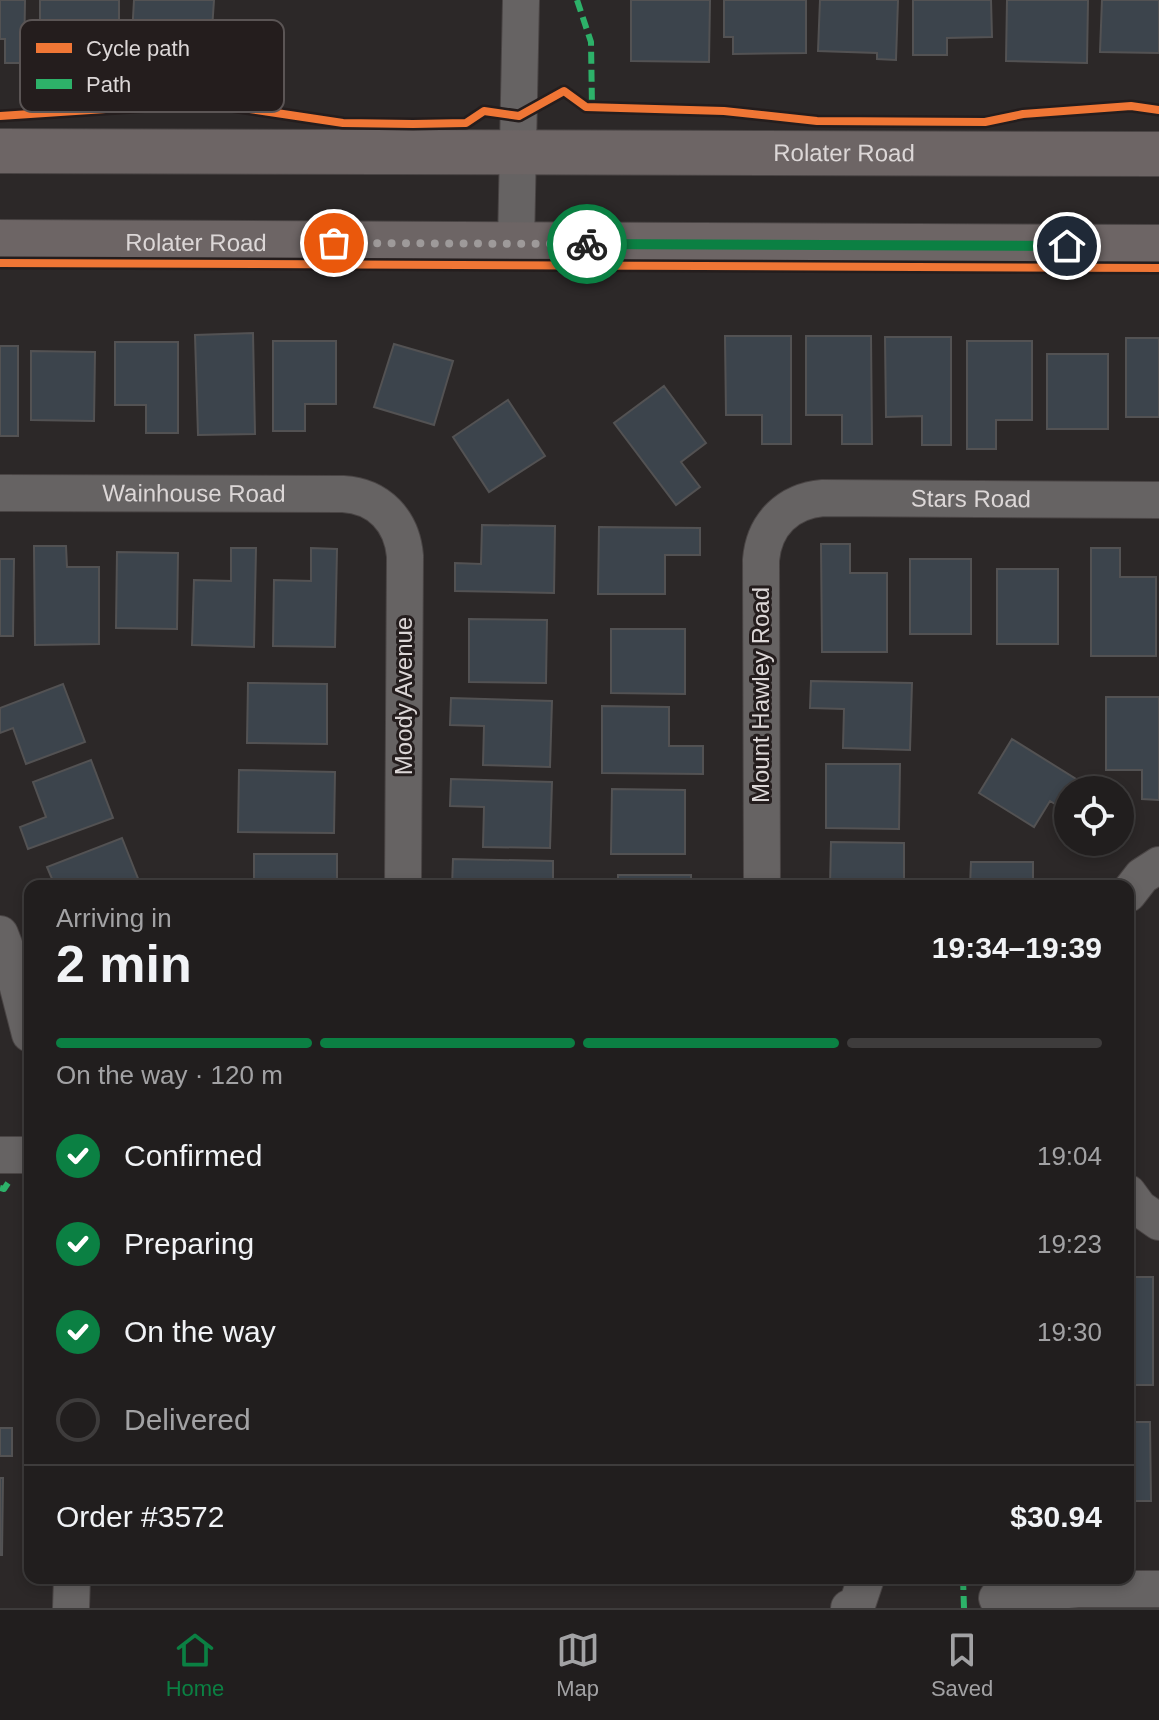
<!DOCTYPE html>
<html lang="en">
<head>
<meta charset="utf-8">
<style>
  body { margin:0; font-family:Helvetica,sans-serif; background:#292727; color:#f1f3f6; height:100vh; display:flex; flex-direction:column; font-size:30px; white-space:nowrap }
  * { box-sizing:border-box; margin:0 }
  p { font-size:26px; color:#a2a2a4 }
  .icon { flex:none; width:44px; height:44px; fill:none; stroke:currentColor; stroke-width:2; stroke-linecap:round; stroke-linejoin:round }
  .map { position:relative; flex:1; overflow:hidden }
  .panel { position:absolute; left:24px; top:880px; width:1110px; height:704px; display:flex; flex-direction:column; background:#211e1e; border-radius:16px; box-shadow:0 4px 12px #0003,0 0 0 2px #3e3c3c }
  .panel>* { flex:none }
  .buttons { position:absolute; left:1054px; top:776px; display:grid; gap:16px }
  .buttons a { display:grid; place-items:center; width:80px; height:80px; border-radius:50%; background:#211e1e; box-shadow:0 4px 12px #0003,0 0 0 2px #3e3c3c; font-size:40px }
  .pin { position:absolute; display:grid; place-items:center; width:68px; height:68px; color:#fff; margin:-34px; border:4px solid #fff; border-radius:50%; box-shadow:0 2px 8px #0007 }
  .courier { position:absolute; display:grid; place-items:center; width:80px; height:80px; margin:-40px; border:6px solid #0b8043; border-radius:50%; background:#fff; color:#222; box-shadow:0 2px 10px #0007 }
  .head em { font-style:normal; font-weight:700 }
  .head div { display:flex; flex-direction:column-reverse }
  .head { display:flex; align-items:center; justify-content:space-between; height:136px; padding:0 32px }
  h1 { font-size:52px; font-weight:700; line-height:60px }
  .bar { display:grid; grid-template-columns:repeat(4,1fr); gap:12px 8px; align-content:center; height:96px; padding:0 32px }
  .bar i { height:10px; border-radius:6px; background:#3e3c3c }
  .bar .current { background:#0b8043 }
  .bar p { grid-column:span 4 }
  .line { display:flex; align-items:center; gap:20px; padding:0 32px; border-top:2px solid #3e3c3c }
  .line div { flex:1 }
  ol { padding:0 32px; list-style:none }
  li { display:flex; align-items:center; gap:24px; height:88px }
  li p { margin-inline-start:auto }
  li .icon { padding:8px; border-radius:50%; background:#0b8043; color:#fff; stroke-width:4 }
  li:last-child { color:#a2a2a4 }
  li i { width:44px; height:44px; border:4px solid #3e3c3c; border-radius:50% }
  .tab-bar { display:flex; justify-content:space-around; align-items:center; height:112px; border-top:2px solid #3e3c3c; background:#211e1e; font-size:22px; color:#a2a2a4 }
  .tab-bar a { display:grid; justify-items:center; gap:4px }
  .tab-bar .current { color:#0b8043 }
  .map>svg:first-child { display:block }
</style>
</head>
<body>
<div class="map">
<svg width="1159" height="1608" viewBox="0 0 1159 1608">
  <rect width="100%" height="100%" fill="#2c2828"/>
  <path fill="#3c444c" stroke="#535253" stroke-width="2" d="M 0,0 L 25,0 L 24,63 L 5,63 L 5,39 L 0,39 Z
    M 40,0 L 119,0 L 119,38 L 40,38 Z
    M 134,0 L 214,0 L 210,59 L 131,54 Z
    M 631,0 L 710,0 L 709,62 L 631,61 Z
    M 724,0 L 806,0 L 806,53 L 733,54 L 733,37 L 724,37 Z
    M 820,0 L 898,0 L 896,60 L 877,59 L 877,53 L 818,51 Z
    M 913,0 L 991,0 L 992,37 L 947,38 L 947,55 L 913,55 Z
    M 1007,0 L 1088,0 L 1087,63 L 1006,61 Z
    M 1102,0 L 1159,0 L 1159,53 L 1100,52 Z
    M 253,333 L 255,434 L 198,435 L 195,335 Z
    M 725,336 L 791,336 L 791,444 L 762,444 L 762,415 L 726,415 Z
    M 806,336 L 871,336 L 872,444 L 842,444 L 842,415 L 806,415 Z
    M 885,337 L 951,337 L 951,445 L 922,445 L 922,416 L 886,417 Z
    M 1126,338 L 1159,338 L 1159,417 L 1126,417 Z
    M 273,341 L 336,341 L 336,404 L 305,404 L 305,431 L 273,431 Z
    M 967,341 L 1032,341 L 1032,420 L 996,420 L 996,449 L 967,449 Z
    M 115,342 L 178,342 L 178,433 L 146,433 L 146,405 L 115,405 Z
    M 394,344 L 453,361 L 434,425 L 374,407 Z
    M 0,346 L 18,346 L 18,436 L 0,436 Z
    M 31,351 L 95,352 L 94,421 L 31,420 Z
    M 1047,354 L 1108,354 L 1108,429 L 1047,429 Z
    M 664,386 L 706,443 L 681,462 L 700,487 L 676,505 L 614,423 Z
    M 508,400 L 545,456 L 489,492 L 453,437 Z
    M 482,525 L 555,526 L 554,593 L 455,591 L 455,563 L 481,564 Z
    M 599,527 L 700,528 L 700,555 L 665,555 L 665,594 L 598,594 Z
    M 821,544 L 850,544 L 850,573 L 887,573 L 887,652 L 822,652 Z
    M 34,546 L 66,546 L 67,567 L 99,567 L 99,644 L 35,645 Z
    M 231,548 L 256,548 L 254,647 L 192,645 L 194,580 L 231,581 Z
    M 311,548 L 337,549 L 335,647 L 273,646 L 274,580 L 311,581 Z
    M 1091,548 L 1120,548 L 1120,577 L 1156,577 L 1156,656 L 1091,656 Z
    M 117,552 L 178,553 L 177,629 L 116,628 Z
    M 0,559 L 14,559 L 13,636 L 0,636 Z
    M 910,559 L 971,559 L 971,634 L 910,634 Z
    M 997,569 L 1058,569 L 1058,644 L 997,644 Z
    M 469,619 L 547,620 L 546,683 L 469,682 Z
    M 611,629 L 685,629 L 685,694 L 611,693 Z
    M 811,681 L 912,683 L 910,750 L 843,748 L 844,709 L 810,708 Z
    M 248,683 L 327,684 L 327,744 L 247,743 Z
    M 63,684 L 85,742 L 26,764 L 13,728 L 0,733 L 0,708 Z
    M 1106,697 L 1159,697 L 1159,800 L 1142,799 L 1142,770 L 1106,770 Z
    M 451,698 L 552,701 L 550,767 L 483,765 L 484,726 L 450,725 Z
    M 602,706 L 669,707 L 669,746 L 703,746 L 703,774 L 602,773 Z
    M 1012,739 L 1089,787 L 1087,790 L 1068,790 L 1068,812 L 1050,801 L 1034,827 L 979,793 Z
    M 91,760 L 113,818 L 28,849 L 20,827 L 46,817 L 33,782 Z
    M 826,764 L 900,764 L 899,829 L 826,828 Z
    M 239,770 L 335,772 L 334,833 L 238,832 Z
    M 451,779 L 552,782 L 550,848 L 483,847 L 484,807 L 450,806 Z
    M 612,789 L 685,790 L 685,854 L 611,854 Z
    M 122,838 L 141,886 L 55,886 L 47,867 Z
    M 831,842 L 904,843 L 904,886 L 830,886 Z
    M 254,854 L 337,854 L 337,886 L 254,886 Z
    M 453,859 L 553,861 L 553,886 L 452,886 Z
    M 971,862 L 1033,862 L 1033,886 L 970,886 Z
    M 618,875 L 691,875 L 691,886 L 618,886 Z
    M 1128,1277 L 1153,1277 L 1153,1385 L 1128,1385 Z
    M 1128,1422 L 1150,1422 L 1151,1501 L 1128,1501 Z
    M 0,1428 L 12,1428 L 12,1456 L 0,1456 Z
    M 0,1478 L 3,1478 L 2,1555 L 0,1555 Z"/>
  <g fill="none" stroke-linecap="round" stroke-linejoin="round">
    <g stroke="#494444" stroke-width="38">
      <g id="minor">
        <path d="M 516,244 L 521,0"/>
        <path id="s1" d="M 0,493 L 343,494 C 379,496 402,521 405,556 L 403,886"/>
        <path id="s2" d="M 762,886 L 761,560 C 764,524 788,501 823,498 L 1159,500"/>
        <path d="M 1128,894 L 1142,876 L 1159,865"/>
        <path d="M 0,934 L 13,968 L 30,1034"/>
        <path d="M 0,1155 L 30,1155"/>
        <path d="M 1128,1193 L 1139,1208 L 1159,1222"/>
        <path d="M 997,1598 L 1077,1589 L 1159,1589"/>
        <path d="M 71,1608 L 72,1578"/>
        <path d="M 849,1608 L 856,1608 L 866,1578"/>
      </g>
    </g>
    <g stroke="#494444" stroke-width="46">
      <g id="major">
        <path id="s3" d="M 0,151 L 1159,154"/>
        <path id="s4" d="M 0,242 L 1159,247"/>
      </g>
    </g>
    <use href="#minor" stroke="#666363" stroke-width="36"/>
    <use href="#major" stroke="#6d6565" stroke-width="44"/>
    <path stroke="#2db169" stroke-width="6" stroke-dasharray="12 6" stroke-linecap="butt" d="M 577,0 L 591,42 L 592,107
      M 0,1188 L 4,1189 L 8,1183
      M 896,1578 L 942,1578
      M 963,1578 L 964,1608"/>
    <g stroke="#241d1d" stroke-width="13">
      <path id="cycleway" d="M 0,116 L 151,106 L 223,105 L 343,123 L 413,124 L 466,123 L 484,111 L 519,116 L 564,91 L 586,107 L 724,111 L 817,121 L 985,122 L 1023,114 L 1131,106 L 1159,110
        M 0,263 L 1159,268"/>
    </g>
    <use href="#cycleway" stroke="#f07635" stroke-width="8"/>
  </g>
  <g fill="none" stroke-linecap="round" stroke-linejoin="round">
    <path stroke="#9e9a9a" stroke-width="8" stroke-dasharray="0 14.4" d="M 334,243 L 587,244"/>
    <path stroke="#0b8043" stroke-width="10" d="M 587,244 L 1067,246"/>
  </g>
  <g text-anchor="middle" stroke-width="6" stroke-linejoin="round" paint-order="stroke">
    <g font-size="24" fill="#dcd7d7" stroke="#241d1d">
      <text dy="8" stroke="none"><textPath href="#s3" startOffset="844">Rolater Road</textPath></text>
      <text dy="8" stroke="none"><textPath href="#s4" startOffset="196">Rolater Road</textPath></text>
      <text dy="8" stroke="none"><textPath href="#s1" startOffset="194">Wainhouse Road</textPath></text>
      <text dy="8" stroke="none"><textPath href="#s2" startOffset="570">Stars Road</textPath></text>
      <text transform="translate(761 695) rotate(-90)" y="8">Mount Hawley Road</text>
      <text transform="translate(404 696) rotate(-90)" y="8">Moody Avenue</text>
    </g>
  </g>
  <rect x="20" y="20" width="264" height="92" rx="12" fill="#241d1d" stroke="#5b5555" stroke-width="2"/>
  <rect x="36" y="43" width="36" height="10" fill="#f07635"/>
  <rect x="36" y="79" width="36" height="10" fill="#2db169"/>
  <g font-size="22" fill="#dcd7d7">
    <text x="86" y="56">Cycle path</text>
    <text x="86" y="92">Path</text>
  </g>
</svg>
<div class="buttons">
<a><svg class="icon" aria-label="locate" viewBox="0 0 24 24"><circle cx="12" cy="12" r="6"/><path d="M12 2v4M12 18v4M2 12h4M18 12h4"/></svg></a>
</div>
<div class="pin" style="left:334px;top:243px;background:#ea580c"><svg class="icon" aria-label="bag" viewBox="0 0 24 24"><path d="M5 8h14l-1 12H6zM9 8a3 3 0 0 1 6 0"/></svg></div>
<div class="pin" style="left:1067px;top:246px;background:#1f2937"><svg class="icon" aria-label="home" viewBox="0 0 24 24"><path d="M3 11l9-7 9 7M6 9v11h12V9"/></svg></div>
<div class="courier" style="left:587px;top:244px"><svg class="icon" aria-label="bike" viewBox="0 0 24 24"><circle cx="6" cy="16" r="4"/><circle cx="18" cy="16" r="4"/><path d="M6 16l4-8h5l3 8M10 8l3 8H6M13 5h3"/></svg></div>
<section class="panel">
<div class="head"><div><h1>2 min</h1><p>Arriving in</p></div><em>19:34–19:39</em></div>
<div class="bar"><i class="current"></i><i class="current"></i><i class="current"></i><i></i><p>On the way · 120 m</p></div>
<ol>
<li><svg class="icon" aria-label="check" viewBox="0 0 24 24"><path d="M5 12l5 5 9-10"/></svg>Confirmed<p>19:04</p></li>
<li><svg class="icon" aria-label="check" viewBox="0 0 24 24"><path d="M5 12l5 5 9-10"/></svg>Preparing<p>19:23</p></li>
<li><svg class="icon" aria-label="check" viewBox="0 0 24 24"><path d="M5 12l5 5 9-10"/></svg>On the way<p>19:30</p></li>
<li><i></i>Delivered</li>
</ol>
<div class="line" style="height:104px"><div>Order #3572</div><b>$30.94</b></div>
</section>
</div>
<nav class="tab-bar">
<a class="current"><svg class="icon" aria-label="home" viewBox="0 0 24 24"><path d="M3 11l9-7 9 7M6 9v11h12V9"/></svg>Home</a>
<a><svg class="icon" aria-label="map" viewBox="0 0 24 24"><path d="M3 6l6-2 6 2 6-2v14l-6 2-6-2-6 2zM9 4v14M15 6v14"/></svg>Map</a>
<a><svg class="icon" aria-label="saved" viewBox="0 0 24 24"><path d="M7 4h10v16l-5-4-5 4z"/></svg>Saved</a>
</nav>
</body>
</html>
